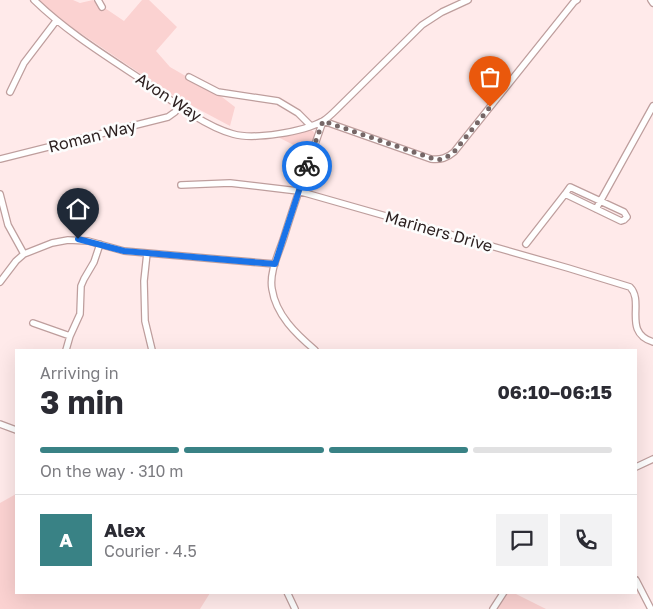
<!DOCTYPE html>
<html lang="en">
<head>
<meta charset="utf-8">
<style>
  body { margin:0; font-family:"Golos Text",sans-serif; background:#f2f2f3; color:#2b2b33; height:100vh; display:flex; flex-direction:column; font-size:19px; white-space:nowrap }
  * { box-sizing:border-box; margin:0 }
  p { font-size:16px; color:#7c7c81 }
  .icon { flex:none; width:28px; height:28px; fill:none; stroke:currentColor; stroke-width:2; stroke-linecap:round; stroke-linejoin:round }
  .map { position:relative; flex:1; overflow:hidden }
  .details { position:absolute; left:15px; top:349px; width:622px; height:245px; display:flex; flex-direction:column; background:#fff; border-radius:0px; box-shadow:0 5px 20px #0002 }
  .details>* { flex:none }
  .pin { position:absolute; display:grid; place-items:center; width:42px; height:42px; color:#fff; margin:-51px -21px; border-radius:50% 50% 50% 0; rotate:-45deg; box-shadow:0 0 5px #0007 }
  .pin .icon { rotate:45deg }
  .courier { position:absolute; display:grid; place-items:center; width:50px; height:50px; margin:-25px; border:4px solid #1a73e8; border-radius:50%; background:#fff; color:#222; box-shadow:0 1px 6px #0007 }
  .overview em { font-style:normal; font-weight:700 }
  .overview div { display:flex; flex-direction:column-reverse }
  .overview { display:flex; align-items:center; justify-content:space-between; height:85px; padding:0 25px }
  h1 { font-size:32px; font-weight:700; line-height:38px }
  .bar { display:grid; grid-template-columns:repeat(4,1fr); gap:8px 5px; align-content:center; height:60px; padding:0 25px }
  .bar i { height:6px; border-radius:4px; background:#e1e1e2 }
  .bar .on { background:#398285 }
  .bar p { grid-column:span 4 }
  .line { display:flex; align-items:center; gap:12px; padding:0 25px; border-top:1px solid #e1e1e2 }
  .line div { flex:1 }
  .round { display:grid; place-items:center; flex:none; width:52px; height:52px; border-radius:0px; background:#f2f2f3 }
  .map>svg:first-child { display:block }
</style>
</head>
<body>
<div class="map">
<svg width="653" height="609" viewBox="0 0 653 609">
  <rect width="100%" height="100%" fill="#ffeaea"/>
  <path fill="#fbd2d1" d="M 39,0 L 73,0 L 80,3 L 93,0 L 124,21 L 142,0 L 149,0 L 177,27 L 156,51 L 170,67 L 222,97 L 235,107 L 230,126 L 172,95 L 64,22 Z
    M 308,129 L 313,131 L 315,135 L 309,153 L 276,136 Z
    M 16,494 L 16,592 L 210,593 L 200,609 L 0,609 L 0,503 Z
    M 508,592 L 514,593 L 546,609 L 497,609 Z"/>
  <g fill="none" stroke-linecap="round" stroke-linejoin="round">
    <g stroke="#be9e9d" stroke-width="8">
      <path id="street" d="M 34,0 C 69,34 111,59 151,86 C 173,102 206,127 233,134 C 254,140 303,132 323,121 C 328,118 333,113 337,109 L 422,25 L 442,12 L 468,0
        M 98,0 L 102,7
        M 651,0 L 653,3
        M 189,77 L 218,92 L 278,101 L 298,113 L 311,126
        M 10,92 L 24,63 L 56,21
        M 323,121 L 431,159 C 441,160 447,158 454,152 L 574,2 L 577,0
        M 0,159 L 168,117 L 175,112 L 179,106
        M 181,185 L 230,183 L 298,191 L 568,268 L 630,287 C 645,302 622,332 653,342
        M 0,194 L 8,225 L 24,254
        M 596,209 L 653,106
        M 526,244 L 565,194 L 570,187 L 624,212 L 627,217 L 624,220 L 621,221 L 565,194
        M 147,253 L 144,281 L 145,321 L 152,350
        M 0,282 L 16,261 L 24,254 L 52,243 L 68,240 L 88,241 L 124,251 L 275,264
        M 33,323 L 70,336
        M 66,350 L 70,336 L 80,314 L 81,286 L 84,279 L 94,262 L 100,244
        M 315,350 C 296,334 276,315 272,289 C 269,272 279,253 284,237 C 296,198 310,159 323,121
        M 0,424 L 16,430
        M 636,467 L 653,459
        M 636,580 L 651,609
        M 287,592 L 295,609
        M 493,609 L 504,592"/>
    </g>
    <use href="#street" stroke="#fff" stroke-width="5.5"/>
  </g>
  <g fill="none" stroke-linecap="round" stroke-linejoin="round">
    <path stroke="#766767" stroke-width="5" stroke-dasharray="0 9" d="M 307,166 L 323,121 L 437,160 L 444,159 L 454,152 L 490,107"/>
    <path stroke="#1a73e8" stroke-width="6" d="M 78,239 L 124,251 L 275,264 L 307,166"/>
  </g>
  <g text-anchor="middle" stroke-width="5" stroke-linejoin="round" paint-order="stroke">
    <g font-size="16" fill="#2d2121" stroke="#fdfdfd">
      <text transform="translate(169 97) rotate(33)" y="6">Avon Way</text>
      <text transform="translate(92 136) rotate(-14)" y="6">Roman Way</text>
      <text transform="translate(439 231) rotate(16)" y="6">Mariners Drive</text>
    </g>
  </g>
</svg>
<div class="pin" style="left:490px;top:107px;background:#ea580c"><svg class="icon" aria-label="bag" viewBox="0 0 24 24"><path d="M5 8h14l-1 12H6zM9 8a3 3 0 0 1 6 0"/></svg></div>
<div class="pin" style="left:78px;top:239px;background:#1f2937"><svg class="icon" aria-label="home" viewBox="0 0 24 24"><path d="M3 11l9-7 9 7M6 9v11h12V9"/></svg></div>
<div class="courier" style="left:307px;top:166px"><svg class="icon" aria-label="bike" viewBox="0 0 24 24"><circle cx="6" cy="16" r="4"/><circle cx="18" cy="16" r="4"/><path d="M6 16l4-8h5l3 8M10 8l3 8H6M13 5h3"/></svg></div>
<section class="details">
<div class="overview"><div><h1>3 min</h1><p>Arriving in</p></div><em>06:10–06:15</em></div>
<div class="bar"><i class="on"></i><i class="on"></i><i class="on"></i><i></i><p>On the way · 310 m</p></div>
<div class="line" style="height:90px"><b class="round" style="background:#398285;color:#fff">A</b><div><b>Alex</b><p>Courier · 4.5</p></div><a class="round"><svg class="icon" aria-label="chat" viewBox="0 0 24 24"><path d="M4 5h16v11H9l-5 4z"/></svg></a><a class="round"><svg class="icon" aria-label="phone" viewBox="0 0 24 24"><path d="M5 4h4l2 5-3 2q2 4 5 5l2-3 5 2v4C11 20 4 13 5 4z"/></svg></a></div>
</section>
</div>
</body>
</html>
